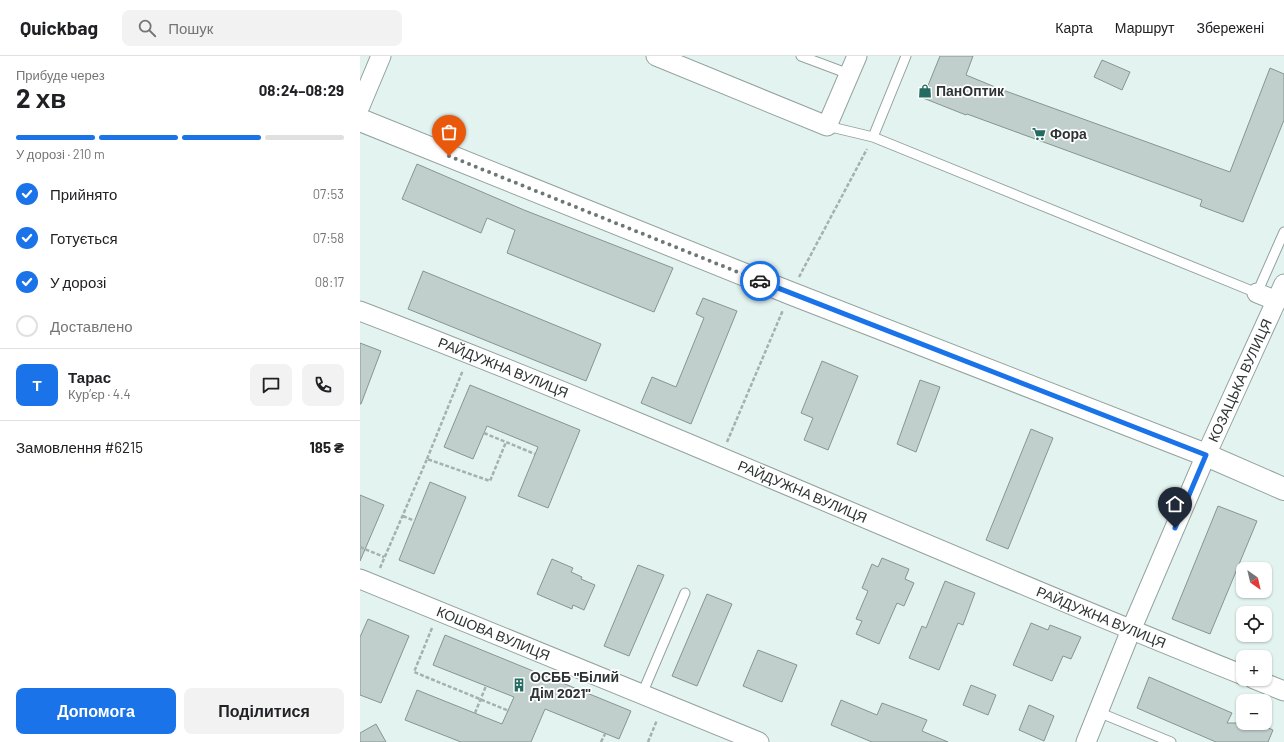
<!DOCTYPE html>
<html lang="uk">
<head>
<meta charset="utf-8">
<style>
  body { margin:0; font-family:Barlow,sans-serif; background:#f2f2f2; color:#202124; height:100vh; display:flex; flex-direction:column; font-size:15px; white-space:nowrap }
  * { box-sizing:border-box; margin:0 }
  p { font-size:13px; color:#757577 }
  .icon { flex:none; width:22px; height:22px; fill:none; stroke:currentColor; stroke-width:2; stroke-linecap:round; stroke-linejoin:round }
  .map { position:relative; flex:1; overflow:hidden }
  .details { display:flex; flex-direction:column; background:#fff; width:360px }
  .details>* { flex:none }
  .needle { width:26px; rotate:146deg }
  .controls { position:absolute; left:876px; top:506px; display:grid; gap:8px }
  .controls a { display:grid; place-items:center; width:36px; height:36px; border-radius:8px; background:#fff; box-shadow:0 1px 3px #0004; font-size:20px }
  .pin { position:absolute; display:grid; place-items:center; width:34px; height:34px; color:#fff; margin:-41px -17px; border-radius:50% 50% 50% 0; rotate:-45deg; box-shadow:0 0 4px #0007 }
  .pin .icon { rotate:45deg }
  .courier { position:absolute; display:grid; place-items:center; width:40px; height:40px; margin:-20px; border:3px solid #1a73e8; border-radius:50%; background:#fff; color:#222; box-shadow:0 1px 5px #0007 }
  .head em { font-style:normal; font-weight:700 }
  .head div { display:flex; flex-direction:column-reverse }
  .head { display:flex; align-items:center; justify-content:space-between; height:68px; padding:0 16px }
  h1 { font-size:26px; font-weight:700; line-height:30px }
  .bar { display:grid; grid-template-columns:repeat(4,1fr); gap:6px 4px; align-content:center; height:48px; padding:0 16px }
  .bar i { height:5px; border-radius:3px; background:#e0e0e0 }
  .bar .on { background:#1a73e8 }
  .bar p { grid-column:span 4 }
  .line { display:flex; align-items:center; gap:10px; padding:0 16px; border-top:1px solid #e0e0e0 }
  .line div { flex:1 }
  .round { display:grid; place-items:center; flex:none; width:42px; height:42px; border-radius:8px; background:#f2f2f2 }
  ol { padding:0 16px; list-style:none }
  li { display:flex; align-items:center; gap:12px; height:44px }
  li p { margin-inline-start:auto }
  li .icon { padding:4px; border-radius:50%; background:#1a73e8; color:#fff; stroke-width:4 }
  li:last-child { color:#757577 }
  li i { width:22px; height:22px; border:2px solid #e0e0e0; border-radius:50% }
  .button { display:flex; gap:8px; margin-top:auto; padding:8px 16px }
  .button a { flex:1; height:46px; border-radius:8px; background:#1a73e8; color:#fff; font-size:16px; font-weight:700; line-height:46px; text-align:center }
  .button a+a { background:#f2f2f2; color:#202124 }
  header { display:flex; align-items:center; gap:24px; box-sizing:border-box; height:56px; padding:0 20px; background:#fff; border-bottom:1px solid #e0e0e0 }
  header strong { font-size:19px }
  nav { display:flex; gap:22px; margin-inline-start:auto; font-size:14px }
  .search { width:280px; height:36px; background:#f2f2f2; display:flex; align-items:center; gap:10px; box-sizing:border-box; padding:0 14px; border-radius:8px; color:#757577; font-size:15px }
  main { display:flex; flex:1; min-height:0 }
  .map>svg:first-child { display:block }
</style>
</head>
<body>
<header>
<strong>Quickbag</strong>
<div class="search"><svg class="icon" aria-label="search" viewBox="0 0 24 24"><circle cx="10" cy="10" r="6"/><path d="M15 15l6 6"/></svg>Пошук</div>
<nav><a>Карта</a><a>Маршрут</a><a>Збережені</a></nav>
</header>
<main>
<section class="details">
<div class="head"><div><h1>2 хв</h1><p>Прибуде через</p></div><em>08:24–08:29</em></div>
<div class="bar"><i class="on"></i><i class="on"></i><i class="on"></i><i></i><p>У дорозі · 210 m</p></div>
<ol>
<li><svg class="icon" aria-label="check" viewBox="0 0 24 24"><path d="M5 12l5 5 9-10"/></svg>Прийнято<p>07:53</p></li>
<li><svg class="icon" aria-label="check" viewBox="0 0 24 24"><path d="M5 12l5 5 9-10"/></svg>Готується<p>07:58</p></li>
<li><svg class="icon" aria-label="check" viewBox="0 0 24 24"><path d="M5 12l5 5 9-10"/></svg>У дорозі<p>08:17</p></li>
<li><i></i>Доставлено</li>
</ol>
<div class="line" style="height:72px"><b class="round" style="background:#1a73e8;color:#fff">Т</b><div><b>Тарас</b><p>Кур’єр · 4.4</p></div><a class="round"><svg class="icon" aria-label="chat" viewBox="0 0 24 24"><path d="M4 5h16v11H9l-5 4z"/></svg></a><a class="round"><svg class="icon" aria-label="phone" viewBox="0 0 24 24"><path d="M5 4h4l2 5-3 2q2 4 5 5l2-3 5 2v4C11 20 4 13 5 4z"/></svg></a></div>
<div class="line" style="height:52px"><div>Замовлення #6215</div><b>185 ₴</b></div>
<div class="button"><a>Допомога</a><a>Поділитися</a></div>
</section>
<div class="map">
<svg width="924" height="686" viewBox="0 0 924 686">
  <rect width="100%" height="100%" fill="#e3f4f0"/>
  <path fill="#c0cfcc" stroke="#869592" d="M 580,0 L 613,0 L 606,19 L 640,33 L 870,116 L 910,12 L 924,18 L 924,64 L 883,166 L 840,150 L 842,144 L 607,58 L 606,59 L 563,42 Z
    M 742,4 L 770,16 L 762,34 L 734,21 Z
    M 57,108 L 164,154 L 313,212 L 294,256 L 147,197 L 155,174 L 127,162 L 121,177 L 42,143 Z
    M 63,215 L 241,288 L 226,325 L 48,253 Z
    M 343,242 L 377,255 L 331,368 L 281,347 L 292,321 L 316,331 L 344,262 L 336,258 Z
    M 0,287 L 21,295 L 1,348 L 0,348 Z
    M 462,305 L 498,320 L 468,394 L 444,384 L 453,362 L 441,357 Z
    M 560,324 L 580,331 L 556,396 L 537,388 Z
    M 110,329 L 220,374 L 188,452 L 158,440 L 178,391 L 127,370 L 113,403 L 84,391 Z
    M 671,373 L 693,382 L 648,493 L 626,484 Z
    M 70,426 L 106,441 L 74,518 L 39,504 Z
    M 0,439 L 24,449 L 0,505 Z
    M 858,450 L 897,465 L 850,578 L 812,563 Z
    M 522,502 L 549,513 L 545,523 L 554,527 L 544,550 L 537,547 L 519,588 L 496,578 L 502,565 L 496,563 L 508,535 L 502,532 L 512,508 L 518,511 Z
    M 192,503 L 213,512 L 211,516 L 222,521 L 221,523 L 235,529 L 224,554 L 213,549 L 212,553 L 177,538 Z
    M 278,509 L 304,519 L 269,600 L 244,590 Z
    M 585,525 L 615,537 L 603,569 L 598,567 L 579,614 L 549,602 L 562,570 L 566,572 Z
    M 347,538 L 372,548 L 337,630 L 312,620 Z
    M 8,563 L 49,580 L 21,647 L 0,639 L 0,581 Z
    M 671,567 L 688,574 L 690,569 L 721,581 L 711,603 L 703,600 L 692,625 L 653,609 Z
    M 85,579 L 271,655 L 259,683 L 185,653 L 171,686 L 101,686 L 45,664 L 57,634 L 142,668 L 154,641 L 73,609 Z
    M 398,594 L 437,609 L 422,646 L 383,630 Z
    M 789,621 L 872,657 L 867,667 L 897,667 L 913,674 L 908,686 L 856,686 L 777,652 Z
    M 611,629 L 636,639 L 628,659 L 603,649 Z
    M 481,644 L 517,659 L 522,647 L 554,659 L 567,664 L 562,675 L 588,686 L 512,686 L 471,669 Z
    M 669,649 L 694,660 L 684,685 L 659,674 Z
    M 16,668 L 26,686 L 0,686 L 0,677 Z"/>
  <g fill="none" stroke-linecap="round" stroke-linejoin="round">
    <g stroke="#93a29f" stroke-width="11">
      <path id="lane" d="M 441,0 L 489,18
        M 467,70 L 513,81 L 897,237 L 924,176
        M 513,81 L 546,0
        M 282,638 L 325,537
        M 738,656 L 811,686"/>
    </g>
    <g stroke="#93a29f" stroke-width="21">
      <g id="street">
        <path d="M 296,0 L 467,70 L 497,0"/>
        <path d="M 0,50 L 21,0"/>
        <path d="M 897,237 L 917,245"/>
        <path id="s1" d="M 0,255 C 298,369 587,501 883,619"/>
        <path id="s2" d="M 0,523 L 399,686"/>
        <path d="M 894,623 L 924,635"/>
        <path id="s3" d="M 726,686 L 771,574 L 846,399 L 924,228"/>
      </g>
    </g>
    <g stroke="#93a29f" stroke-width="24">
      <path id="secondary" d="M 0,64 L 430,237 L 846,399 L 924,433"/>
    </g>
    <path stroke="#a4b1ae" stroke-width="2.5" stroke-dasharray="4 2" stroke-linecap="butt" d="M 439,221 L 507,93
      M 124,377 L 175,398
      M 367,386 L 423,254
      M 67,403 L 103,314
      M 43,460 L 55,465
      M 0,491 L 24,501
      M 20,512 L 67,403 L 130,425 L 146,386
      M 72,572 L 54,616 L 149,655
      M 115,657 L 126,630
      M 241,686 L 245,678
      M 288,686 L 297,664"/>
    <use href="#lane" stroke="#fff" stroke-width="9"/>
    <use href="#street" stroke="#fff" stroke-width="19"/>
    <use href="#secondary" stroke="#fff" stroke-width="22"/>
  </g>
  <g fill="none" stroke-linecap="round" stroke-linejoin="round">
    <path stroke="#6d7775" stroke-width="4" stroke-dasharray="0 7.2" d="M 89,100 L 400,225"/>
    <path stroke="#1a73e8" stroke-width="5" d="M 400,225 L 846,399 L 815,472"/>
  </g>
  <defs>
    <g id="shop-bare" transform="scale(1.08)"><path d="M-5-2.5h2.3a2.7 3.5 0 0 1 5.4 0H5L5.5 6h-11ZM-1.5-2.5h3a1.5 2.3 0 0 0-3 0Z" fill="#236b61" stroke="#fff" stroke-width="2.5" paint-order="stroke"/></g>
    <g id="supermarket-bare" transform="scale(1.08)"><path d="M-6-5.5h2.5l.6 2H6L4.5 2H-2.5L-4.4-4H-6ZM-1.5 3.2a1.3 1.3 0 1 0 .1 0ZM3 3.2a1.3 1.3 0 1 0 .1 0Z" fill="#236b61" stroke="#fff" stroke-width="2.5" paint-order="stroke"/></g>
    <g id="building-bare" transform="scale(1.08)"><path d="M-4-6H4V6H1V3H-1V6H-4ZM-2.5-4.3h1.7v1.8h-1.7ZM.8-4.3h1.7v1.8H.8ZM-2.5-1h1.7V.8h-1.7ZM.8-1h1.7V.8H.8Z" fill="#236b61" stroke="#fff" stroke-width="2.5" paint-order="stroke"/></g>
  </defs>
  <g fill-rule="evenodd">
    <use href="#shop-bare" x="565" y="35"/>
    <use href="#supermarket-bare" x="679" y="78"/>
    <use href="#building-bare" x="159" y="629"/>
  </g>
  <g text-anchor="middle" stroke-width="3.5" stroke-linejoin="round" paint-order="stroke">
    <g font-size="14" font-weight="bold" fill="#2e3433" stroke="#fff" text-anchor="start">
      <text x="576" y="40">ПанОптик</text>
      <text x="690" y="83">Фора</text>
      <text x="170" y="626">ОСББ "Білий<tspan x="170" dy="16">Дім 2021"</tspan></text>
    </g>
    <g font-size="14" fill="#2e3433" stroke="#fff">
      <text dy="5" stroke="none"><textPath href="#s1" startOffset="154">РАЙДУЖНА ВУЛИЦЯ</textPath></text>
      <text dy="5" stroke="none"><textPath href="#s3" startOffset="393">КОЗАЦЬКА ВУЛИЦЯ</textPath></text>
      <text dy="5" stroke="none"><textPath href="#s1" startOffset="478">РАЙДУЖНА ВУЛИЦЯ</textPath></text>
      <text dy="5" stroke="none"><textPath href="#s1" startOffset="802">РАЙДУЖНА ВУЛИЦЯ</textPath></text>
      <text dy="5" stroke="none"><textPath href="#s2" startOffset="144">КОШОВА ВУЛИЦЯ</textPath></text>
    </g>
  </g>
</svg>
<div class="controls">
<a><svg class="needle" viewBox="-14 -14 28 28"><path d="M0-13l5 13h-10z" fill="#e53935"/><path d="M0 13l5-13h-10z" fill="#757577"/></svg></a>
<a><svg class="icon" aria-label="locate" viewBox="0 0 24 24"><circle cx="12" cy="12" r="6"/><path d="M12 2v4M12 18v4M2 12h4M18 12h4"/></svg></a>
<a>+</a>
<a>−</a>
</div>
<div class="pin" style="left:89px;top:100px;background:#ea580c"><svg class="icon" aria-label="bag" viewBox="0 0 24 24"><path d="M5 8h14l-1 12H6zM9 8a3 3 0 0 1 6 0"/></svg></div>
<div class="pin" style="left:815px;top:472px;background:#1f2937"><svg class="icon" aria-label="home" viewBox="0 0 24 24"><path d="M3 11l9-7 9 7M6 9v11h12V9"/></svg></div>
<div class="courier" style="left:400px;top:225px"><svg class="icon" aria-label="car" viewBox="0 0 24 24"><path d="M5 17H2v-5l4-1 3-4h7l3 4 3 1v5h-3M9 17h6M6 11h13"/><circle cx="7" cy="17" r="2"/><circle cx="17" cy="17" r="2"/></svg></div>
</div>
</main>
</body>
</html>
